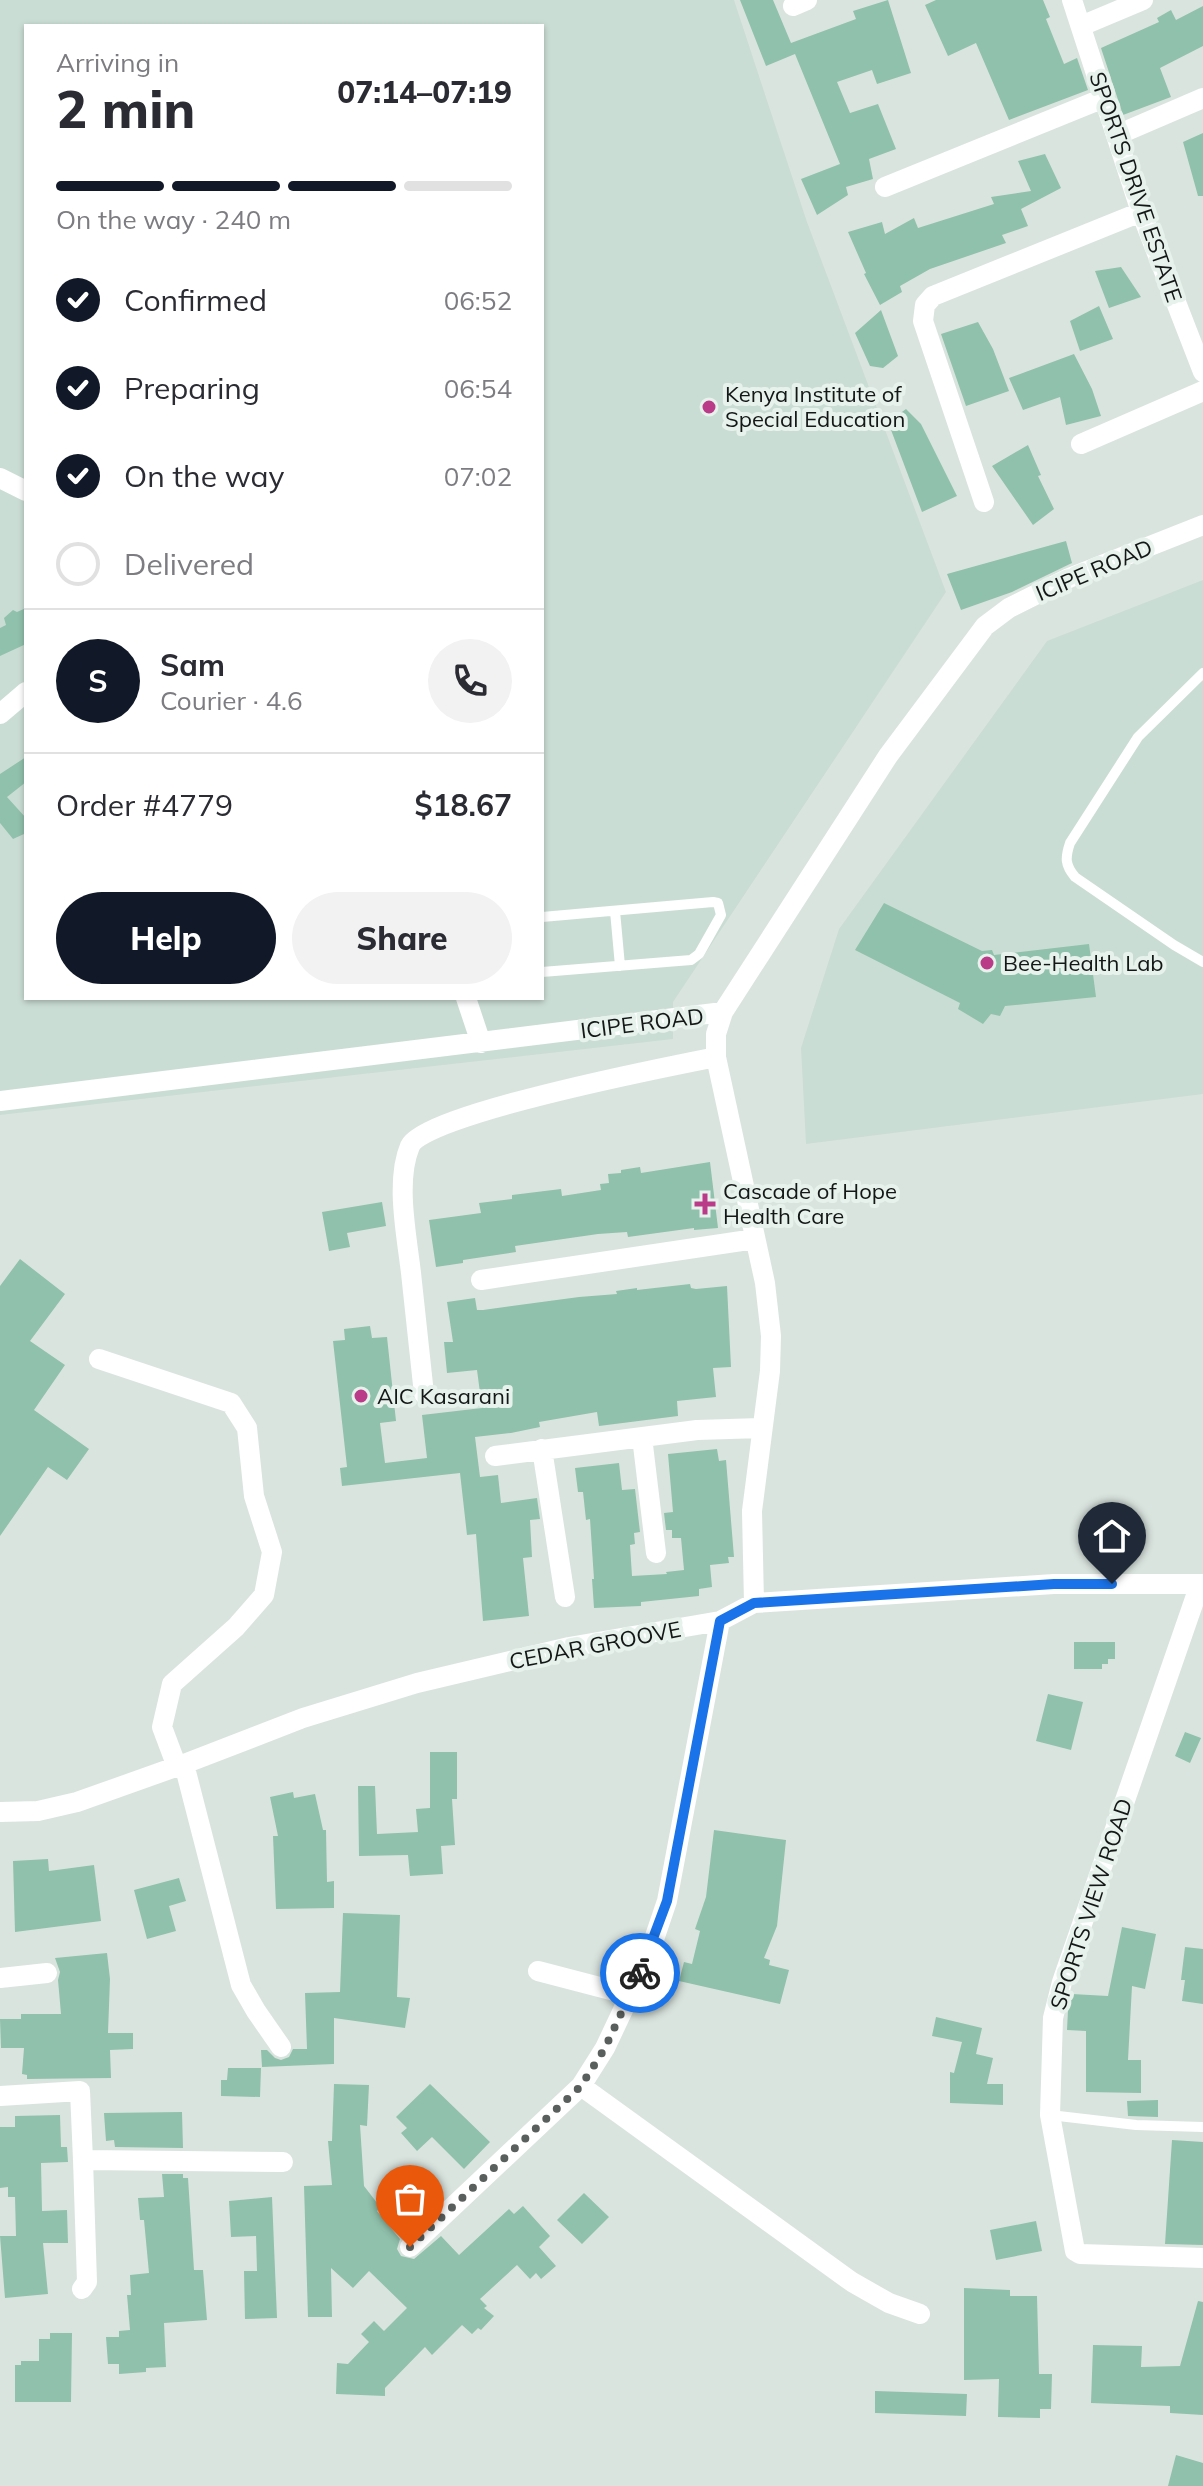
<!DOCTYPE html>
<html lang="en">
<head>
<meta charset="utf-8">
<style>
  body { margin:0; font-family:Mulish,sans-serif; background:#f2f2f3; color:#2b2b33; height:100vh; display:flex; flex-direction:column; font-size:30px; white-space:nowrap }
  * { box-sizing:border-box; margin:0 }
  p { font-size:26px; color:#7c7c81 }
  .icon { flex:none; width:44px; height:44px; fill:none; stroke:currentColor; stroke-width:2; stroke-linecap:round; stroke-linejoin:round }
  .map { position:relative; flex:1; overflow:hidden }
  .side { position:absolute; left:24px; top:24px; width:520px; height:976px; display:flex; flex-direction:column; background:#fff; border-radius:0px; box-shadow:0 2px 6px #0004 }
  .side>* { flex:none }
  .pin { position:absolute; display:grid; place-items:center; width:68px; height:68px; color:#fff; margin:-82px -34px; border-radius:50% 50% 50% 0; rotate:-45deg; box-shadow:0 0 8px #0007 }
  .pin .icon { rotate:45deg }
  .courier { position:absolute; display:grid; place-items:center; width:80px; height:80px; margin:-40px; border:6px solid #1a73e8; border-radius:50%; background:#fff; color:#222; box-shadow:0 2px 10px #0007 }
  .headline em { font-style:normal; font-weight:800 }
  .headline div { display:flex; flex-direction:column-reverse }
  .headline { display:flex; align-items:center; justify-content:space-between; height:136px; padding:0 32px }
  h1 { font-size:52px; font-weight:800; line-height:60px }
  .bar { display:grid; grid-template-columns:repeat(4,1fr); gap:12px 8px; align-content:center; height:96px; padding:0 32px }
  .bar i { height:10px; border-radius:6px; background:#e1e1e2 }
  .bar .on { background:#111827 }
  .bar p { grid-column:span 4 }
  .line { display:flex; align-items:center; gap:20px; padding:0 32px; border-top:2px solid #e1e1e2 }
  .line div { flex:1 }
  .round { display:grid; place-items:center; flex:none; width:84px; height:84px; border-radius:42px; background:#f2f2f3 }
  ol { padding:0 32px; list-style:none }
  li { display:flex; align-items:center; gap:24px; height:88px }
  li p { margin-inline-start:auto }
  li .icon { padding:8px; border-radius:50%; background:#111827; color:#fff; stroke-width:4 }
  li:last-child { color:#7c7c81 }
  li i { width:44px; height:44px; border:4px solid #e1e1e2; border-radius:50% }
  .cta { display:flex; gap:16px; margin-top:auto; padding:16px 32px }
  .cta a { flex:1; height:92px; border-radius:48px; background:#111827; color:#fff; font-size:32px; font-weight:800; line-height:92px; text-align:center }
  .cta a+a { background:#f2f2f3; color:#2b2b33 }
  .map>svg:first-child { display:block }
</style>
</head>
<body>
<div class="map">
<svg width="1203" height="2486" viewBox="0 0 1203 2486">
  <rect width="100%" height="100%" fill="#dae4df"/>
  <path fill="#caddd4" fill-rule="evenodd" d="M 0,0 L 734,0 L 807,222 L 946,592 L 673,1002 L 673,1039 L 0,1115 ZM 26,26 L 542,26 L 542,998 L 26,998 Z
    M 1203,580 L 1203,1094 L 806,1144 L 801,1048 L 839,929 L 1047,641 Z"/>
  <path fill="#90c1ac" d="M 740,0 L 773,0 L 791,43 L 856,19 L 853,11 L 888,0 L 911,73 L 877,84 L 872,70 L 837,82 L 850,113 L 878,104 L 896,149 L 869,159 L 873,179 L 846,187 L 848,195 L 817,215 L 801,179 L 840,164 L 795,54 L 766,66 Z
    M 936,0 L 1043,0 L 1050,17 L 1046,19 L 1064,64 L 1077,58 L 1088,90 L 1009,120 L 976,43 L 948,56 L 925,5 Z
    M 1203,6 L 1203,46 L 1160,68 L 1171,97 L 1123,115 L 1101,48 L 1159,22 L 1157,18 L 1171,10 L 1176,20 Z
    M 1203,133 L 1203,196 L 1198,196 L 1183,142 Z
    M 1045,154 L 1061,188 L 1021,209 L 1028,226 L 1002,235 L 1006,243 L 930,269 L 900,286 L 902,292 L 880,305 L 864,274 L 866,273 L 848,232 L 882,222 L 885,234 L 914,218 L 918,228 L 994,204 L 991,197 L 1031,191 L 1018,161 Z
    M 1121,267 L 1141,297 L 1109,308 L 1095,271 Z
    M 1099,306 L 1113,339 L 1080,351 L 1070,321 Z
    M 881,310 L 898,356 L 883,368 L 870,366 L 855,333 Z
    M 978,322 L 993,349 L 1009,391 L 966,406 L 941,334 Z
    M 1074,354 L 1092,389 L 1101,416 L 1066,425 L 1060,397 L 1023,410 L 1009,378 Z
    M 906,409 L 921,424 L 957,496 L 922,512 L 888,422 Z
    M 1028,445 L 1041,475 L 1038,476 L 1054,509 L 1033,525 L 992,466 Z
    M 1066,541 L 1072,563 L 1012,592 L 961,610 L 947,574 Z
    M 26,608 L 26,644 L 0,656 L 0,628 L 6,625 L 4,618 L 13,610 L 17,612 Z
    M 26,757 L 26,782 L 7,797 L 26,818 L 24,834 L 13,839 L 0,823 L 0,774 Z
    M 884,903 L 982,951 L 992,950 L 994,955 L 1089,944 L 1096,997 L 1005,1006 L 1000,1016 L 991,1014 L 983,1024 L 958,1009 L 960,1003 L 855,950 Z
    M 710,1162 L 718,1228 L 694,1230 L 694,1228 L 628,1237 L 627,1232 L 598,1234 L 515,1246 L 516,1252 L 463,1260 L 463,1263 L 436,1267 L 429,1220 L 481,1213 L 479,1203 L 512,1199 L 512,1195 L 561,1189 L 562,1196 L 601,1190 L 600,1184 L 609,1183 L 608,1174 L 621,1173 L 621,1170 L 640,1167 L 641,1173 Z
    M 382,1202 L 386,1226 L 347,1233 L 350,1247 L 329,1251 L 322,1212 Z
    M 20,1259 L 65,1294 L 30,1341 L 65,1365 L 34,1410 L 89,1449 L 67,1480 L 48,1467 L 0,1536 L 0,1286 Z
    M 690,1284 L 691,1288 L 696,1289 L 727,1286 L 731,1367 L 713,1368 L 716,1397 L 677,1401 L 678,1416 L 599,1426 L 597,1412 L 539,1422 L 540,1427 L 511,1433 L 475,1437 L 480,1477 L 498,1475 L 501,1503 L 537,1498 L 540,1519 L 530,1520 L 532,1557 L 523,1558 L 529,1616 L 483,1621 L 476,1534 L 467,1535 L 460,1473 L 342,1486 L 340,1468 L 347,1467 L 333,1341 L 345,1340 L 344,1329 L 370,1326 L 372,1338 L 387,1337 L 396,1421 L 380,1423 L 385,1463 L 427,1458 L 422,1415 L 482,1408 L 477,1370 L 447,1373 L 444,1342 L 453,1342 L 447,1302 L 475,1298 L 477,1310 L 483,1310 L 579,1297 L 617,1294 L 616,1291 L 637,1288 L 637,1290 Z
    M 717,1449 L 719,1461 L 726,1460 L 734,1557 L 728,1557 L 729,1563 L 710,1565 L 712,1587 L 699,1589 L 699,1596 L 641,1602 L 641,1606 L 594,1608 L 592,1579 L 594,1579 L 590,1519 L 586,1520 L 583,1492 L 578,1492 L 575,1468 L 619,1463 L 622,1490 L 635,1489 L 640,1532 L 634,1533 L 635,1544 L 630,1545 L 632,1576 L 667,1574 L 666,1572 L 684,1570 L 681,1538 L 672,1538 L 672,1530 L 666,1530 L 664,1513 L 673,1512 L 668,1454 Z
    M 1074,1642 L 1115,1642 L 1115,1659 L 1108,1659 L 1108,1664 L 1102,1664 L 1102,1669 L 1074,1669 Z
    M 1048,1694 L 1083,1702 L 1071,1750 L 1036,1741 Z
    M 1185,1732 L 1201,1738 L 1190,1763 L 1175,1756 Z
    M 430,1752 L 457,1752 L 457,1799 L 452,1799 L 455,1845 L 441,1846 L 443,1874 L 410,1876 L 408,1855 L 359,1856 L 358,1786 L 375,1786 L 377,1834 L 418,1832 L 416,1809 L 430,1808 Z
    M 293,1792 L 294,1798 L 315,1794 L 323,1830 L 326,1830 L 327,1882 L 334,1881 L 334,1908 L 276,1909 L 273,1836 L 278,1836 L 270,1797 Z
    M 714,1830 L 786,1840 L 777,1926 L 764,1958 L 770,1960 L 769,1965 L 789,1970 L 780,2004 L 679,1981 L 684,1962 L 692,1964 L 700,1931 L 695,1929 L 706,1897 Z
    M 48,1859 L 49,1871 L 94,1865 L 101,1921 L 15,1932 L 13,1861 Z
    M 179,1878 L 186,1901 L 169,1906 L 176,1931 L 147,1939 L 134,1890 Z
    M 343,1913 L 400,1915 L 397,1997 L 410,1998 L 405,2028 L 334,2018 L 334,2064 L 262,2067 L 261,2050 L 267,2050 L 275,2058 L 281,2060 L 289,2057 L 293,2049 L 307,2049 L 305,1993 L 340,1992 Z
    M 1122,1927 L 1156,1934 L 1145,1989 L 1132,1986 L 1128,2060 L 1141,2060 L 1141,2093 L 1086,2092 L 1086,2031 L 1067,2030 L 1068,2010 L 1072,1994 L 1108,1996 Z
    M 1185,1947 L 1203,1949 L 1203,2004 L 1182,2001 L 1185,1980 L 1181,1980 Z
    M 107,1953 L 110,1979 L 108,2033 L 133,2033 L 133,2049 L 110,2050 L 111,2078 L 27,2079 L 27,2075 L 22,2074 L 24,2048 L 1,2048 L 0,2019 L 21,2019 L 21,2014 L 61,2014 L 58,1980 L 60,1972 L 55,1958 Z
    M 936,2017 L 982,2028 L 976,2054 L 993,2058 L 987,2084 L 1003,2084 L 1003,2105 L 950,2103 L 950,2072 L 954,2073 L 962,2042 L 932,2036 Z
    M 228,2068 L 261,2068 L 260,2097 L 221,2096 L 221,2080 L 227,2080 Z
    M 334,2084 L 369,2085 L 367,2126 L 360,2125 L 364,2186 L 381,2208 L 377,2211 L 400,2239 L 397,2249 L 401,2256 L 414,2259 L 441,2236 L 459,2255 L 509,2209 L 514,2214 L 523,2206 L 550,2236 L 539,2247 L 556,2266 L 541,2279 L 536,2273 L 530,2279 L 517,2265 L 480,2299 L 487,2306 L 484,2308 L 494,2316 L 481,2330 L 478,2328 L 472,2334 L 462,2325 L 432,2355 L 425,2347 L 385,2388 L 385,2396 L 336,2394 L 337,2363 L 348,2364 L 369,2342 L 361,2334 L 374,2321 L 384,2331 L 407,2308 L 369,2271 L 353,2288 L 331,2268 L 332,2317 L 308,2317 L 304,2186 L 332,2185 L 328,2141 L 332,2141 Z
    M 430,2084 L 490,2142 L 464,2169 L 432,2137 L 417,2151 L 401,2133 L 407,2128 L 396,2117 Z
    M 1158,2100 L 1158,2117 L 1128,2116 L 1127,2101 Z
    M 182,2112 L 183,2148 L 115,2147 L 114,2140 L 106,2141 L 104,2113 Z
    M 60,2115 L 61,2147 L 67,2147 L 68,2162 L 41,2163 L 42,2211 L 67,2210 L 68,2243 L 43,2243 L 48,2294 L 5,2298 L 0,2236 L 16,2236 L 15,2197 L 8,2197 L 8,2187 L 0,2188 L 0,2127 L 15,2127 L 15,2116 Z
    M 1172,2140 L 1203,2142 L 1203,2245 L 1165,2244 Z
    M 162,2174 L 183,2174 L 183,2178 L 188,2178 L 194,2270 L 203,2270 L 207,2320 L 164,2323 L 166,2367 L 146,2368 L 146,2372 L 119,2374 L 119,2364 L 108,2364 L 106,2337 L 119,2337 L 119,2331 L 130,2330 L 127,2295 L 131,2295 L 130,2275 L 149,2273 L 144,2220 L 140,2220 L 138,2198 L 164,2197 Z
    M 584,2193 L 609,2217 L 582,2244 L 557,2220 Z
    M 272,2197 L 277,2318 L 245,2319 L 244,2271 L 257,2271 L 256,2236 L 231,2237 L 229,2201 Z
    M 1036,2221 L 1042,2251 L 996,2260 L 990,2230 Z
    M 964,2288 L 1010,2290 L 1010,2296 L 1037,2296 L 1039,2374 L 1052,2374 L 1051,2409 L 1040,2409 L 1040,2418 L 998,2417 L 999,2379 L 964,2380 Z
    M 1198,2301 L 1203,2302 L 1203,2415 L 1170,2413 L 1170,2406 L 1091,2403 L 1093,2345 L 1142,2346 L 1141,2367 L 1180,2366 Z
    M 50,2333 L 72,2333 L 71,2402 L 15,2402 L 15,2365 L 21,2365 L 21,2361 L 39,2361 L 39,2339 L 50,2339 Z
    M 875,2391 L 967,2394 L 966,2416 L 875,2413 Z
    M 1176,2455 L 1203,2463 L 1203,2486 L 1168,2486 Z"/>
  <g fill="none" stroke-linecap="round" stroke-linejoin="round">
    <path stroke="#fff" stroke-width="10" d="M 1203,673 L 1138,737 L 1070,843 C 1065,858 1065,865 1075,877 L 1174,945 L 1203,962
      M 615,911 L 620,966
      M 542,917 L 713,902 L 718,903 L 721,915 L 699,954 L 691,960 L 542,972
      M 1050,2115 L 1136,2125 L 1203,2127"/>
    <path stroke="#fff" stroke-width="20" d="M 1072,0 L 1141,212 L 1203,372
      M 793,6 L 807,0
      M 1081,26 L 1143,0
      M 1117,135 L 1203,98
      M 885,187 L 1104,98
      M 1081,444 L 1203,391
      M 0,478 L 26,491
      M 984,502 L 923,321 L 925,305 L 933,296 L 1141,212
      M 0,714 L 26,692
      M 466,998 L 481,1043
      M 0,1101 L 723,1012 L 888,756 L 985,626 L 1009,608 L 1069,578 L 1203,525
      M 481,1280 L 755,1239
      M 99,1359 L 231,1403 L 247,1428 L 254,1496 L 272,1552 L 264,1595 L 236,1627 L 172,1684 L 162,1727 L 177,1767
      M 424,1394 C 420,1354 415,1313 411,1273 C 407,1237 395,1181 410,1146 C 424,1114 671,1066 716,1057
      M 642,1437 L 656,1553
      M 542,1449 L 565,1597
      M 495,1456 L 697,1430 L 761,1428
      M 1203,1584 L 1200,1584 L 1062,1982 L 1053,2018 L 1050,2115 L 1075,2251 L 1080,2254 L 1203,2258
      M 754,1603 L 1054,1584 L 1200,1584
      M 184,1764 L 241,1985 L 256,2011 L 281,2047
      M 0,1812 L 38,1811 L 77,1802 L 184,1764 L 303,1718 L 417,1683 L 569,1647 L 720,1621 L 754,1603 L 752,1511 L 770,1371 L 771,1336 L 765,1283 L 716,1057 L 716,1034 L 723,1012
      M 538,1971 L 630,1995
      M 0,1978 L 47,1973
      M 581,2086 L 852,2282 L 889,2303 L 920,2314
      M 0,2096 L 80,2091 L 83,2160 L 283,2162
      M 410,2247 L 581,2086 L 605,2048 L 648,1957 L 667,1901 L 720,1621
      M 82,2289 L 87,2282 L 83,2160"/>
  </g>
  <g fill="none" stroke-linecap="round" stroke-linejoin="round">
    <path stroke="#595f5c" stroke-width="8" stroke-dasharray="0 14.4" d="M 410,2247 L 581,2086 L 605,2048 L 640,1973"/>
    <path stroke="#1a73e8" stroke-width="10" d="M 640,1973 L 667,1901 L 720,1621 L 754,1603 L 1054,1584 L 1112,1584"/>
  </g>
  <g fill="#ba3c89" stroke="#e7f2ed" stroke-width="3">
    <circle cx="709" cy="407" r="8"/>
    <circle cx="987" cy="963" r="8"/>
    <path d="M701 1192h8v8h8v8h-8v8h-8v-8h-8v-8h8z"/>
    <circle cx="361" cy="1396" r="8"/>
  </g>
  <g text-anchor="middle" stroke-width="8" stroke-linejoin="round" paint-order="stroke">
    <g font-size="22" fill="#131715" stroke="#e7f2ed">
      <text transform="translate(1136 187) rotate(71)" y="8">SPORTS DRIVE ESTATE</text>
      <text transform="translate(1094 570) rotate(-23)" y="8">ICIPE ROAD</text>
      <text transform="translate(642 1023) rotate(-7)" y="8">ICIPE ROAD</text>
      <text transform="translate(595 1645) rotate(-11)" y="8">CEDAR GROOVE</text>
      <text transform="translate(1091 1904) rotate(-72)" y="8">SPORTS VIEW ROAD</text>
    </g>
    <g font-size="22" fill="#131715" stroke="#e7f2ed" text-anchor="start">
      <text x="725" y="402">Kenya Institute of<tspan x="725" dy="25">Special Education</tspan></text>
      <text x="1003" y="971">Bee-Health Lab</text>
      <text x="723" y="1199">Cascade of Hope<tspan x="723" dy="25">Health Care</tspan></text>
      <text x="377" y="1404">AIC Kasarani</text>
    </g>
  </g>
</svg>
<div class="pin" style="left:410px;top:2247px;background:#ea580c"><svg class="icon" aria-label="bag" viewBox="0 0 24 24"><path d="M5 8h14l-1 12H6zM9 8a3 3 0 0 1 6 0"/></svg></div>
<div class="pin" style="left:1112px;top:1584px;background:#1f2937"><svg class="icon" aria-label="home" viewBox="0 0 24 24"><path d="M3 11l9-7 9 7M6 9v11h12V9"/></svg></div>
<div class="courier" style="left:640px;top:1973px"><svg class="icon" aria-label="bike" viewBox="0 0 24 24"><circle cx="6" cy="16" r="4"/><circle cx="18" cy="16" r="4"/><path d="M6 16l4-8h5l3 8M10 8l3 8H6M13 5h3"/></svg></div>
<section class="side">
<div class="headline"><div><h1>2 min</h1><p>Arriving in</p></div><em>07:14–07:19</em></div>
<div class="bar"><i class="on"></i><i class="on"></i><i class="on"></i><i></i><p>On the way · 240 m</p></div>
<ol>
<li><svg class="icon" aria-label="check" viewBox="0 0 24 24"><path d="M5 12l5 5 9-10"/></svg>Confirmed<p>06:52</p></li>
<li><svg class="icon" aria-label="check" viewBox="0 0 24 24"><path d="M5 12l5 5 9-10"/></svg>Preparing<p>06:54</p></li>
<li><svg class="icon" aria-label="check" viewBox="0 0 24 24"><path d="M5 12l5 5 9-10"/></svg>On the way<p>07:02</p></li>
<li><i></i>Delivered</li>
</ol>
<div class="line" style="height:144px"><b class="round" style="background:#111827;color:#fff">S</b><div><b>Sam</b><p>Courier · 4.6</p></div><a class="round"><svg class="icon" aria-label="phone" viewBox="0 0 24 24"><path d="M5 4h4l2 5-3 2q2 4 5 5l2-3 5 2v4C11 20 4 13 5 4z"/></svg></a></div>
<div class="line" style="height:104px"><div>Order #4779</div><b>$18.67</b></div>
<div class="cta"><a>Help</a><a>Share</a></div>
</section>
</div>
</body>
</html>
